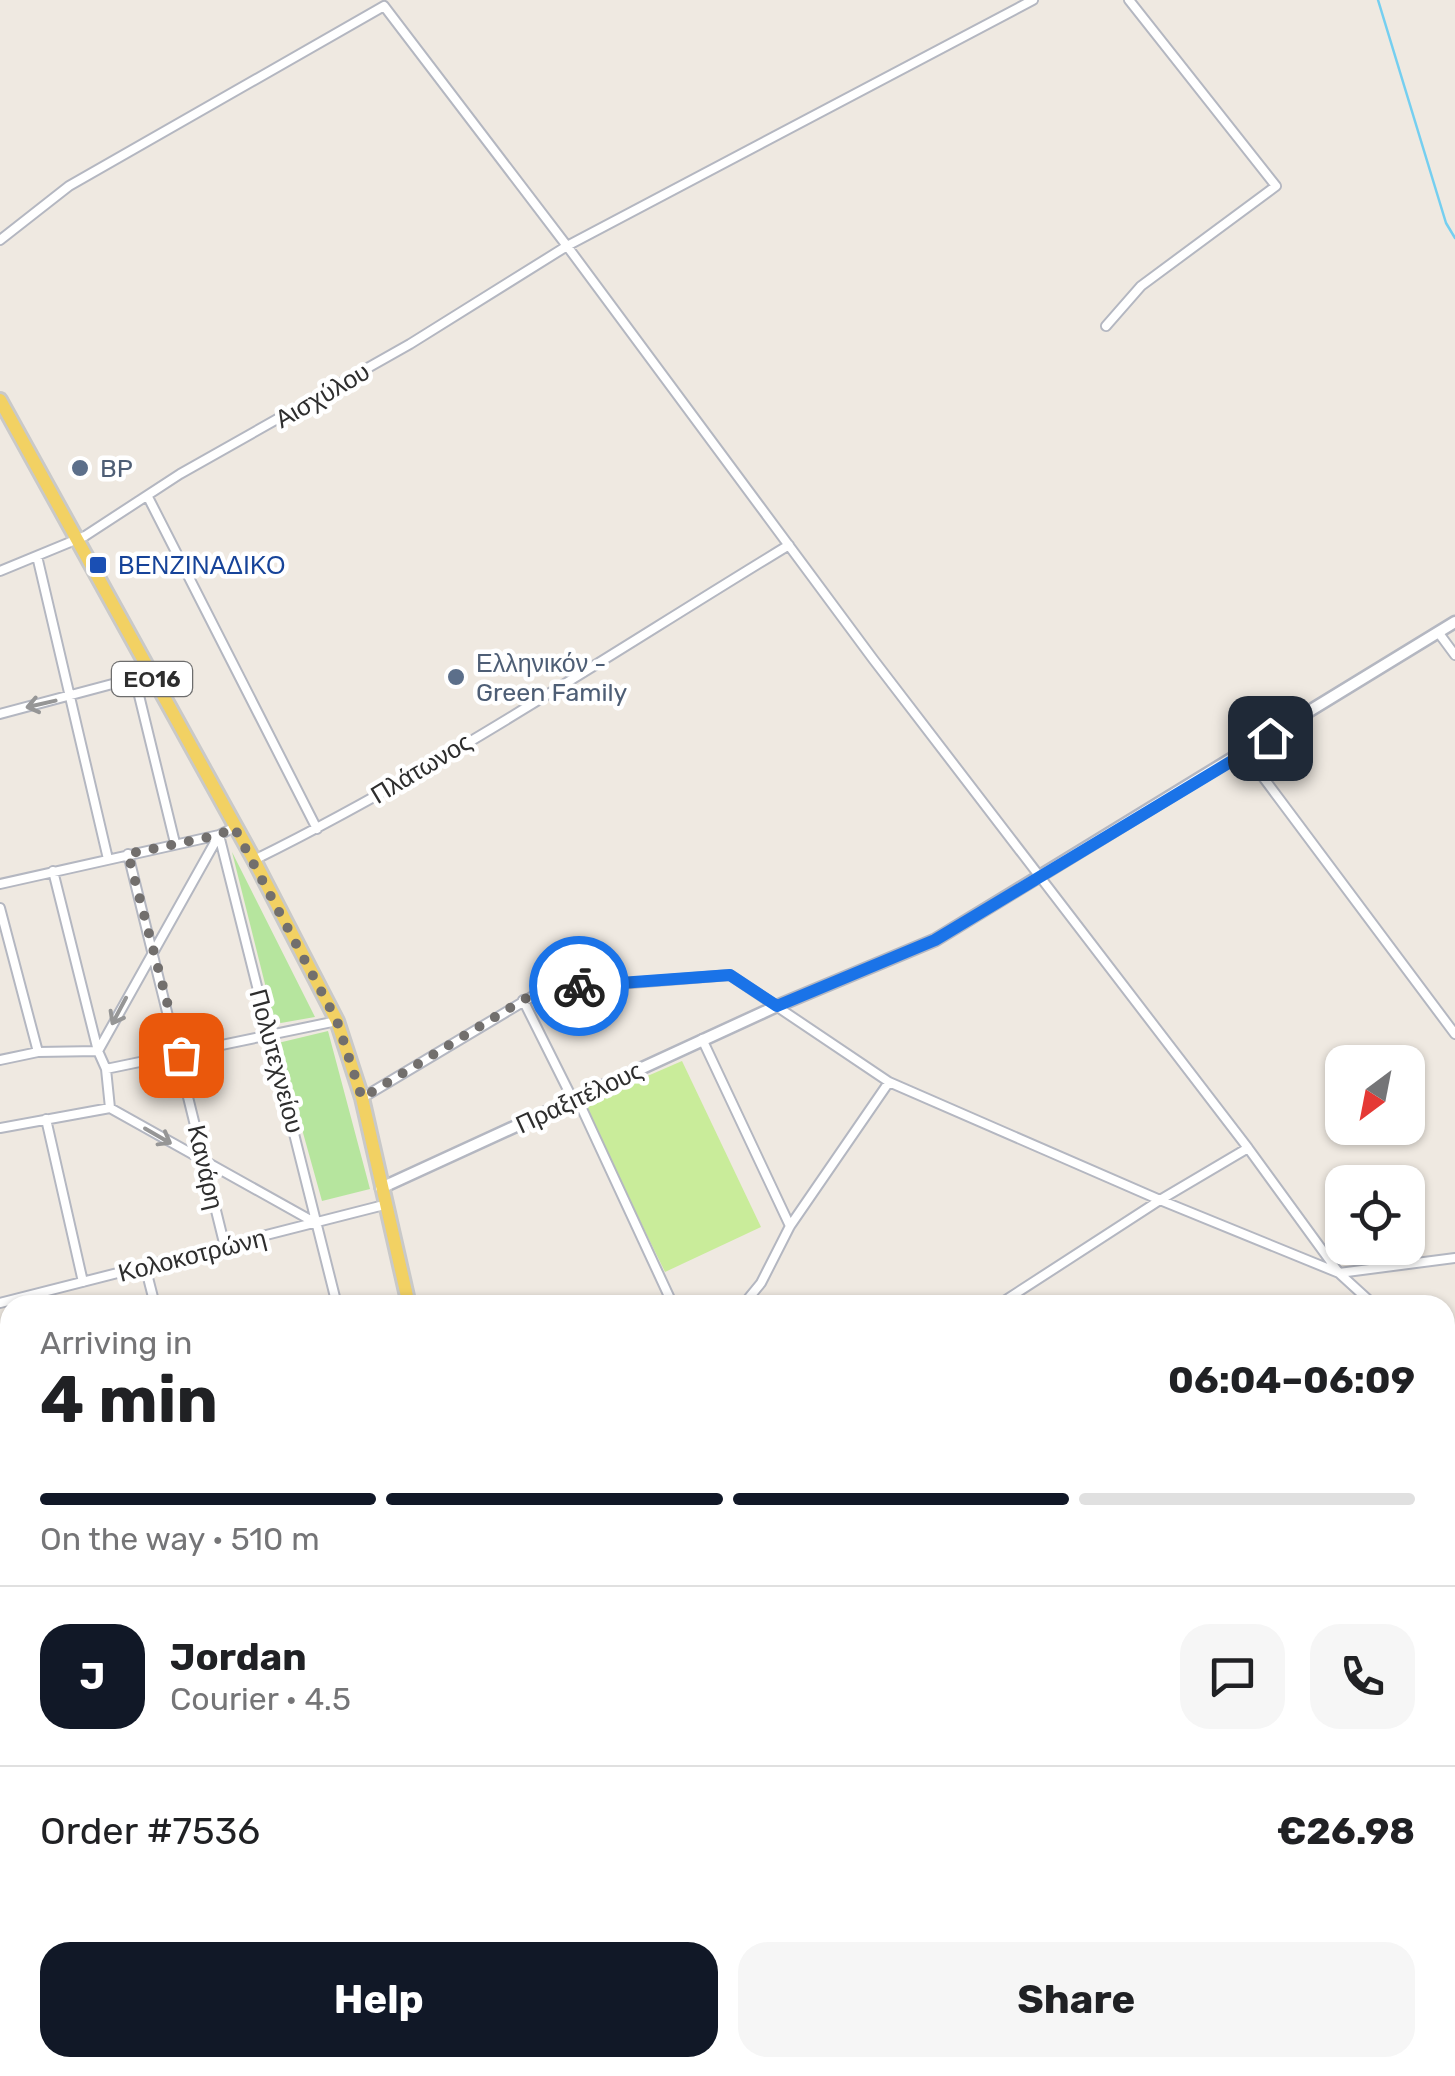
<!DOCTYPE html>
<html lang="en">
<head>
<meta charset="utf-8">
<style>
  body { margin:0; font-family:Rubik,sans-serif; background:#f6f6f6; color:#202124; height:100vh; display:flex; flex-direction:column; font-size:38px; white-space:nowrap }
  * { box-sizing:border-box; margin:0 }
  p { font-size:32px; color:#757577 }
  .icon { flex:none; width:55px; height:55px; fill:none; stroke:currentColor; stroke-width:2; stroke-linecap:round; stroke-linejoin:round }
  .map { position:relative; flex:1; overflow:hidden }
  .drawer { position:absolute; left:0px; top:1295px; width:1455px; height:782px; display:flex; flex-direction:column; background:#fff; border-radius:30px 30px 0 0; box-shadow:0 2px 8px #0004 }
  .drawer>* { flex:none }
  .needle { width:65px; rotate:212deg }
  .tools { position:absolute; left:1325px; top:1045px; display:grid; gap:20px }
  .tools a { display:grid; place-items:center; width:100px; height:100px; border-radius:20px; background:#fff; box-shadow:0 2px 8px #0004; font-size:50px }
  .pin { position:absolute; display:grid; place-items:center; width:85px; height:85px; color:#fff; margin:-42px; border-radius:20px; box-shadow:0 5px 15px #0006 }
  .courier { position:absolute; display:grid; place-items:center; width:100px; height:100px; margin:-50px; border:8px solid #1a73e8; border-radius:50%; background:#fff; color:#222; box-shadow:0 2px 12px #0007 }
  .headline em { font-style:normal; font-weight:700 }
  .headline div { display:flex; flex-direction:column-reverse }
  .headline { display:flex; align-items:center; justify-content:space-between; height:170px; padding:0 40px }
  h1 { font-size:65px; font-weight:700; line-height:75px }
  .bar { display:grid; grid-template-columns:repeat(4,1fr); gap:15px 10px; align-content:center; height:120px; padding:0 40px }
  .bar i { height:12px; border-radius:8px; background:#e0e0e0 }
  .bar .current { background:#111827 }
  .bar p { grid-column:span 4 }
  .line { display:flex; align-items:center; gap:25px; padding:0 40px; border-top:2px solid #e0e0e0 }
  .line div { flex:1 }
  .round { display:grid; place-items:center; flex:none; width:105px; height:105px; border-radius:30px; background:#f6f6f6 }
  .button { display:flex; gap:20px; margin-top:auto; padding:20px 40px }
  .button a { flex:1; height:115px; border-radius:30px; background:#111827; color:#fff; font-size:40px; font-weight:700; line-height:115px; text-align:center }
  .button a+a { background:#f6f6f6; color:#202124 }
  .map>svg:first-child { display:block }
</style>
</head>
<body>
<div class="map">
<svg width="1455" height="2076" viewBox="0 0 1455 2076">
  <rect width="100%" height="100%" fill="#efe9e1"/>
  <path fill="#b6e59e" d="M 232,852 L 315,1017 L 275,1024 Z
    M 328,1031 L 370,1189 L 322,1201 L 278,1043 Z"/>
  <path fill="#c9ec9a" d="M 682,1061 L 761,1227 L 665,1272 L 583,1104 Z"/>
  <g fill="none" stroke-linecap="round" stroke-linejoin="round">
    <path stroke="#75cff0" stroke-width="2.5" d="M 1378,0 L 1446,223 L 1455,238
      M 0,1349 L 10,1355
      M 551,2068 L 553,2076"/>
    <g stroke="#b4b7c1" stroke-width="12">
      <path id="minor" d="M 0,240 L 69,186 L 384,6 L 567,246 L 1033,0
        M 1106,326 L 1141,286 L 1276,186 L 1129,0
        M 148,497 L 317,829
        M 37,556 L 108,859
        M 0,571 L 85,536 L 180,474 L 410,344 L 567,246 L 873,659 L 1248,1148 L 1160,1200 L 889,1082 L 730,975 L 543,990 L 362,1098
        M 1438,632 L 1455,655
        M 135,679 L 175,843
        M 0,714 L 150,674
        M 1245,753 L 1455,1034
        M 219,835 L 337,1305
        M 128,854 L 225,1247
        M 254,860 C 439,769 613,652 789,545
        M 53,871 L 98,1051 L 106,1069 L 110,1108
        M 0,884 L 219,835 L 235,827
        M 0,908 L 38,1052
        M 523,1000 L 570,1094 L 577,1098 L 673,1305
        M 702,1039 L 790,1226
        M 0,1060 L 38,1052 L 98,1051 L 219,835
        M 106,1069 L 337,1021
        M 46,1119 L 83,1282
        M 0,1128 L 110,1108 L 314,1222
        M 1248,1148 L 1339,1273 L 1455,1258
        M 145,1266 L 155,1305
        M 0,1303 L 384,1205
        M 743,1305 L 761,1283 L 790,1226 L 889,1082
        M 998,1305 L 1160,1200 L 1339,1273 L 1374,1305
        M 0,1362 L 10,1368
        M 1445,1369 L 1455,1378
        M 1445,1622 L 1455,1617
        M 1445,1991 L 1455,1983
        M 543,2068 L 545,2076
        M 678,2076 L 692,2068
        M 1356,2076 L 1363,2068"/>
    </g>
    <g stroke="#b4b7c1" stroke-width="15">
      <path id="tertiary" d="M 381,1188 L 777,1006 L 935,940 L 1455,622
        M 0,1895 L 10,1889"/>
    </g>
    <g stroke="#c9c9c9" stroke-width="18">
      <path id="primary" d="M 0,400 L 254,860 L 337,1021 L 362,1098 L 409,1305
        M 568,2068 L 569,2076"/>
    </g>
    <use href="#minor" stroke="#fff" stroke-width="8"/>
    <use href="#tertiary" stroke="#fff" stroke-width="10"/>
    <use href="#primary" stroke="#f2d163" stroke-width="12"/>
  </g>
  <defs><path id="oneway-shaft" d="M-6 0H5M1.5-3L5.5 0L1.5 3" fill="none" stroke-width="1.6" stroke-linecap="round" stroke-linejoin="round" transform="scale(2.5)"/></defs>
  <g stroke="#969696">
    <use href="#oneway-shaft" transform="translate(41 704) rotate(167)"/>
    <use href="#oneway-shaft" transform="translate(119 1011) rotate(118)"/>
    <use href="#oneway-shaft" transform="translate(158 1136) rotate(30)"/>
  </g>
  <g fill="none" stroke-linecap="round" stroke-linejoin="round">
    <path stroke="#726f6d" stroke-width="10" stroke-dasharray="0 18" d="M 181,1055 L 128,854 L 219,835 L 234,827 L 337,1021 L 362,1098 L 523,1000 L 542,990 L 579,986"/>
    <path stroke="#1a73e8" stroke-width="12" d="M 579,986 L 730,975 L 777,1006 L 935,940 L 1270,738"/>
  </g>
  <g fill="#5c6f8a" stroke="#fff" stroke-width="4">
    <circle cx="80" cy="468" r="10"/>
    <circle cx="456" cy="677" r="10"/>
  </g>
  <rect fill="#1a4fb4" stroke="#fff" stroke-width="4" x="88" y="555" width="20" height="20" rx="5"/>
  <g text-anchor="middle" stroke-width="9" stroke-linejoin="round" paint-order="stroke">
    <rect fill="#fff" stroke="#6d6d6d" stroke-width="2.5" x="112" y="662" width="80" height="34" rx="8"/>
    <g font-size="22" font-weight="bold" fill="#2e2e2e">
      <text x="152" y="687">ΕΟ16</text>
    </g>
    <g font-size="25" fill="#2e2e2e" stroke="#fff">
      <text transform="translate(322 395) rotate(-30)" y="9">Αισχύλου</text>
      <text transform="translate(421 768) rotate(-31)" y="9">Πλάτωνος</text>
      <text transform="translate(277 1061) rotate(75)" y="9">Πολυτεχνείου</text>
      <text transform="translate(579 1097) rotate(-25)" y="9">Πραξιτέλους</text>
      <text transform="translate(206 1167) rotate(77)" y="9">Κανάρη</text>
      <text transform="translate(192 1255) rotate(-14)" y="9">Κολοκοτρώνη</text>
    </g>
    <g font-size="25" fill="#4e5e75" stroke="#fff" text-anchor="start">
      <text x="100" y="477">BP</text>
      <text x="476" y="672">Ελληνικόν -<tspan x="476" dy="29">Green Family</tspan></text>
    </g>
    <g font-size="25" fill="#164399" stroke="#fff" text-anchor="start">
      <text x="118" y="574">ΒΕΝΖΙΝΑΔΙΚΟ</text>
    </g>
  </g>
</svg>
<div class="tools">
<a><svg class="needle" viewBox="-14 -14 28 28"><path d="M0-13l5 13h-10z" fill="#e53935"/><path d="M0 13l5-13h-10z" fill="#757577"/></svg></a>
<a><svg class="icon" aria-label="locate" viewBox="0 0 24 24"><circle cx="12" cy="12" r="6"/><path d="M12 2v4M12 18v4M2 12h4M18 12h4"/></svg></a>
</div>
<div class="pin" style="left:181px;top:1055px;background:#ea580c"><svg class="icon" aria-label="bag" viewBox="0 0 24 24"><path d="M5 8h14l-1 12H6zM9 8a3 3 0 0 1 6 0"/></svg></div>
<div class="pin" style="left:1270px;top:738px;background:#1f2937"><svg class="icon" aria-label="home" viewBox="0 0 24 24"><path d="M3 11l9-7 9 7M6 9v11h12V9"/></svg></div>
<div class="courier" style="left:579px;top:986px"><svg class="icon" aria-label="bike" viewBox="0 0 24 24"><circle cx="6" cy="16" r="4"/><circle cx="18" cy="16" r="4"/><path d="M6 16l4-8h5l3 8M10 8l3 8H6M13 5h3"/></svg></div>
<section class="drawer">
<div class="headline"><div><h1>4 min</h1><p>Arriving in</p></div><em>06:04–06:09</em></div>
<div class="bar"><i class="current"></i><i class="current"></i><i class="current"></i><i></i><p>On the way · 510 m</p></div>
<div class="line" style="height:180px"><b class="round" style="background:#111827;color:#fff">J</b><div><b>Jordan</b><p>Courier · 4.5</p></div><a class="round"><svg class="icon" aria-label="chat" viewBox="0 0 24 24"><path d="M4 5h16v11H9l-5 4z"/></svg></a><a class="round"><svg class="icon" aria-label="phone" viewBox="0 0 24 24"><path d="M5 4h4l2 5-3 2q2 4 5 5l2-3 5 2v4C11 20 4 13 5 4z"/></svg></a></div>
<div class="line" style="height:130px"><div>Order #7536</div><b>€26.98</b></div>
<div class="button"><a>Help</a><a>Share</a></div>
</section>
</div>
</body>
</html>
